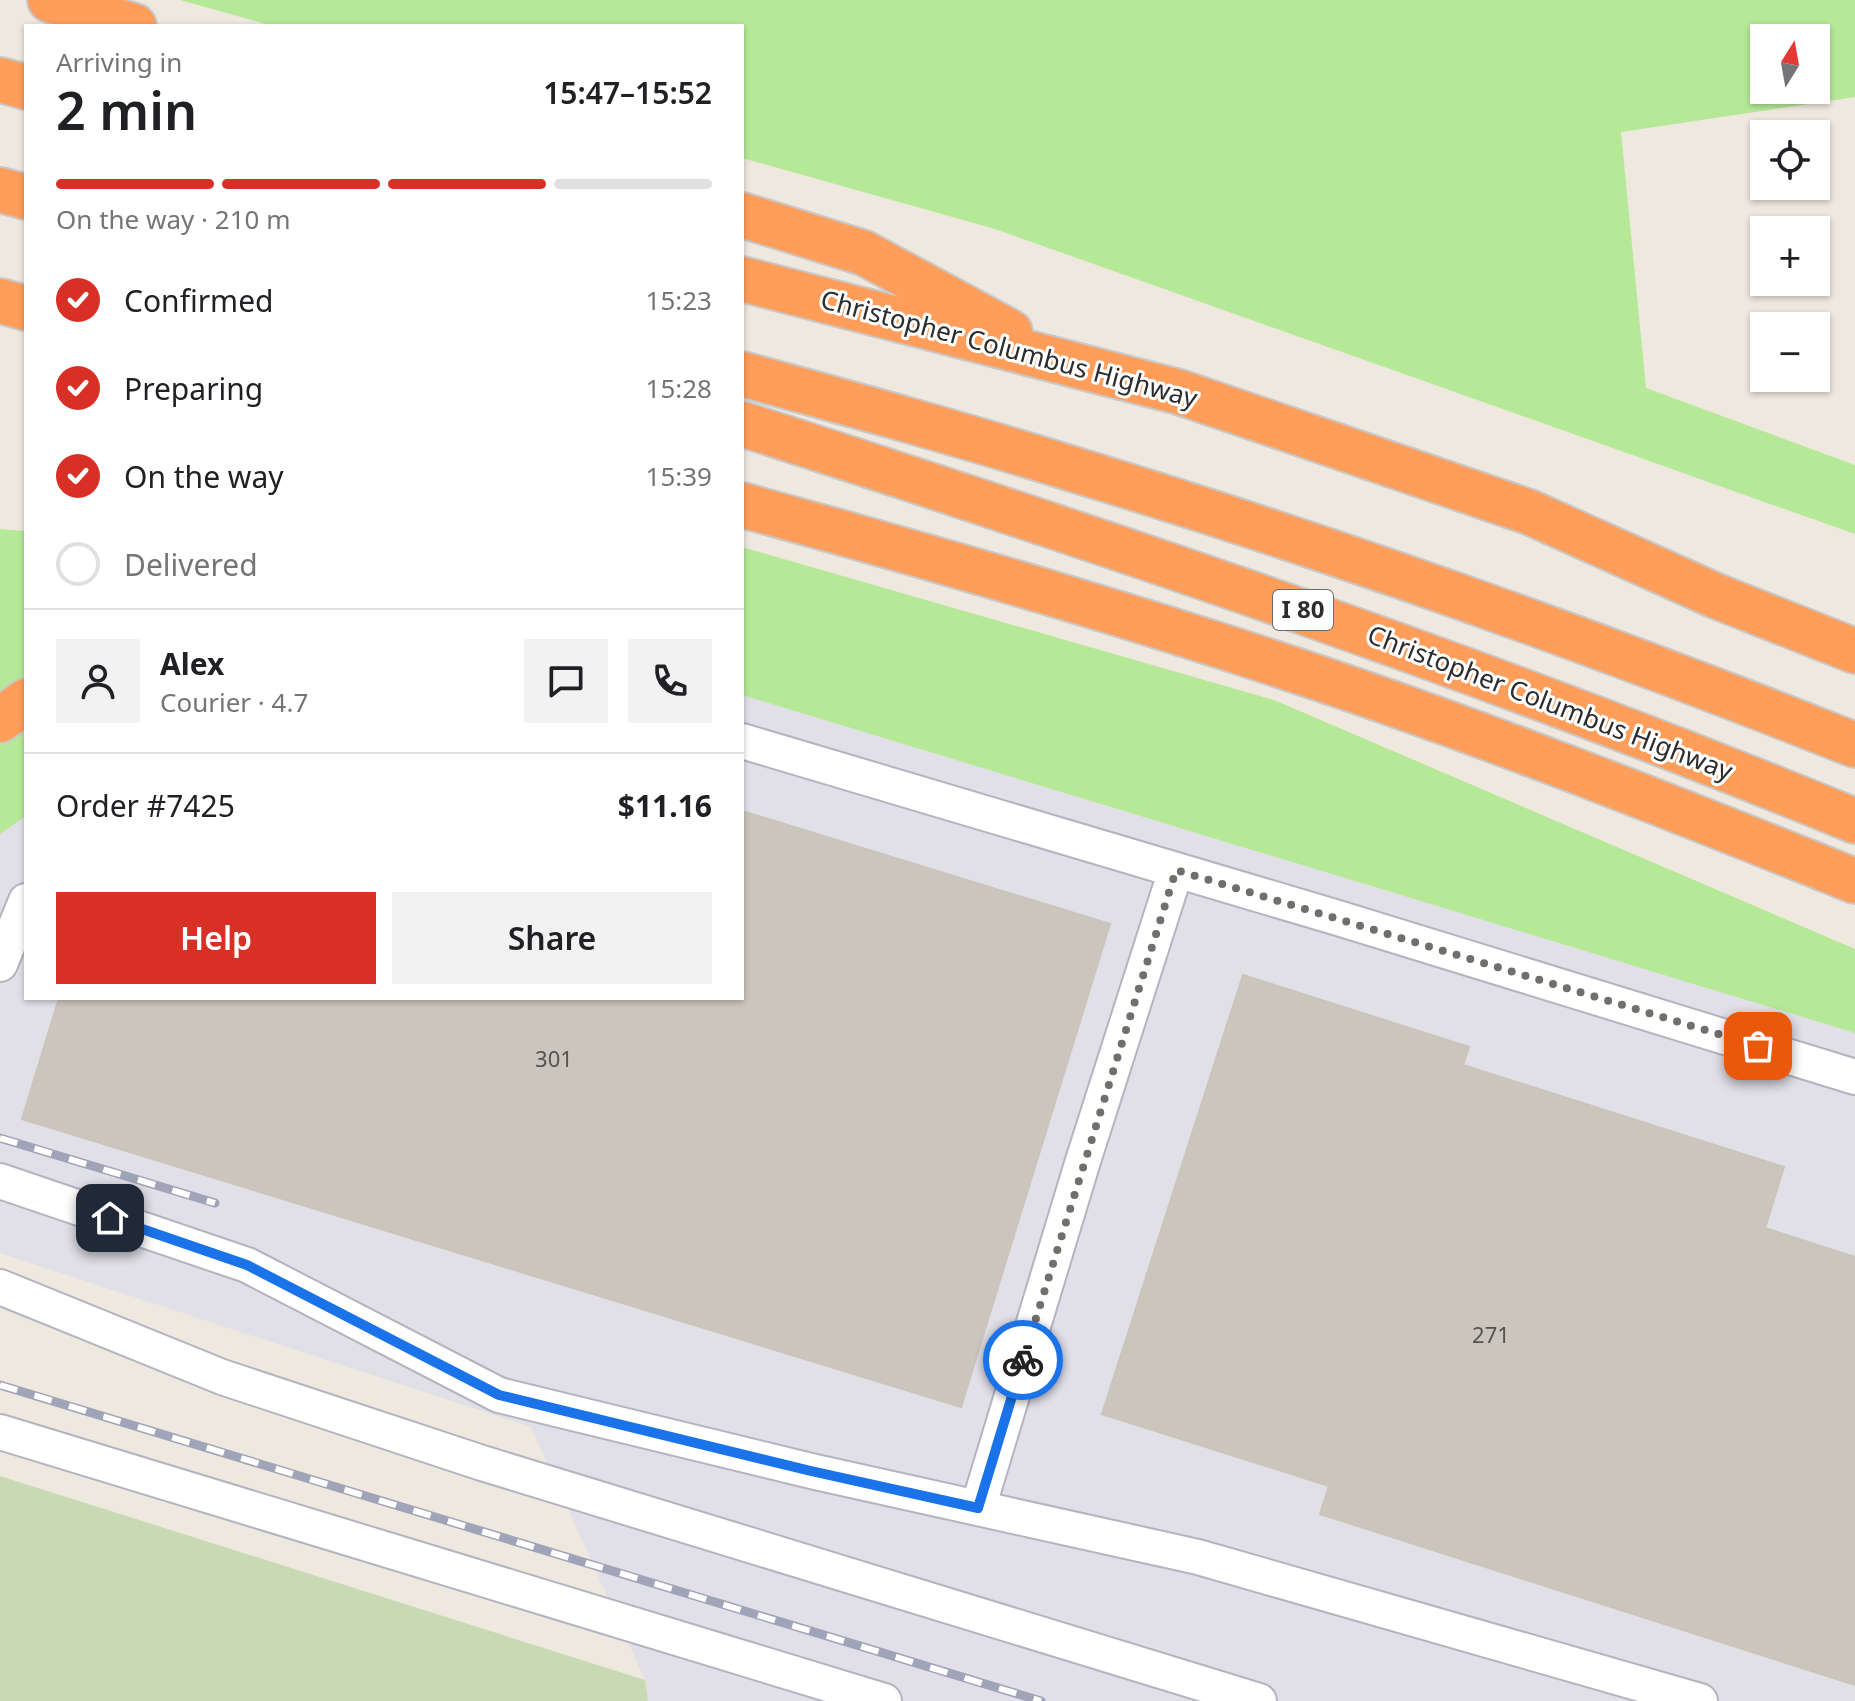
<!DOCTYPE html>
<html lang="en">
<head>
<meta charset="utf-8">
<style>
  body { margin:0; font-family:"Noto Sans",sans-serif; background:#f2f2f2; color:#202124; height:100vh; display:flex; flex-direction:column; font-size:30px; white-space:nowrap }
  * { box-sizing:border-box; margin:0 }
  p { font-size:26px; color:#757577 }
  .icon { flex:none; width:44px; height:44px; fill:none; stroke:currentColor; stroke-width:2; stroke-linecap:round; stroke-linejoin:round }
  .map { position:relative; flex:1; overflow:hidden }
  .side { position:absolute; left:24px; top:24px; width:720px; height:976px; display:flex; flex-direction:column; background:#fff; border-radius:0px; box-shadow:0 2px 6px #0004 }
  .side>* { flex:none }
  .needle { width:52px; rotate:11deg }
  .fabs { position:absolute; left:1750px; top:24px; display:grid; gap:16px }
  .fabs a { display:grid; place-items:center; width:80px; height:80px; border-radius:0px; background:#fff; box-shadow:0 2px 6px #0004; font-size:40px }
  .pin { position:absolute; display:grid; place-items:center; width:68px; height:68px; color:#fff; margin:-34px; border-radius:16px; box-shadow:0 4px 12px #0006 }
  .courier { position:absolute; display:grid; place-items:center; width:80px; height:80px; margin:-40px; border:6px solid #1a73e8; border-radius:50%; background:#fff; color:#222; box-shadow:0 2px 10px #0007 }
  .head em { font-style:normal; font-weight:600 }
  .head div { display:flex; flex-direction:column-reverse }
  .head { display:flex; align-items:center; justify-content:space-between; height:136px; padding:0 32px }
  h1 { font-size:52px; font-weight:600; line-height:60px }
  .bar { display:grid; grid-template-columns:repeat(4,1fr); gap:12px 8px; align-content:center; height:96px; padding:0 32px }
  .bar i { height:10px; border-radius:6px; background:#e0e0e0 }
  .bar .on { background:#d93025 }
  .bar p { grid-column:span 4 }
  .line { display:flex; align-items:center; gap:20px; padding:0 32px; border-top:2px solid #e0e0e0 }
  .line div { flex:1 }
  .round { display:grid; place-items:center; flex:none; width:84px; height:84px; border-radius:0px; background:#f2f2f2 }
  ol { padding:0 32px; list-style:none }
  li { display:flex; align-items:center; gap:24px; height:88px }
  li p { margin-inline-start:auto }
  li .icon { padding:8px; border-radius:50%; background:#d93025; color:#fff; stroke-width:4 }
  li:last-child { color:#757577 }
  li i { width:44px; height:44px; border:4px solid #e0e0e0; border-radius:50% }
  .cta { display:flex; gap:16px; margin-top:auto; padding:16px 32px }
  .cta a { flex:1; height:92px; border-radius:0px; background:#d93025; color:#fff; font-size:32px; font-weight:600; line-height:92px; text-align:center }
  .cta a+a { background:#f2f2f2; color:#202124 }
  .map>svg:first-child { display:block }
</style>
</head>
<body>
<div class="map">
<svg width="1855" height="1701" viewBox="0 0 1855 1701">
  <rect width="100%" height="100%" fill="#efe8df"/>
  <path fill="#e1dfe7" d="M 742,695 L 1855,1033 L 1855,1701 L 648,1701 L 645,1680 L 531,1427 L 0,1253 L 0,834 L 26,816 L 26,998 L 742,998 Z"/>
  <path fill="#b5e998" fill-rule="evenodd" d="M 180,0 L 1855,0 L 1855,97 L 1621,132 L 1646,388 L 1855,465 L 1855,534 L 995,229 L 742,158 L 742,26 L 273,26 ZM 1764,38 L 1816,38 L 1816,90 L 1764,90 Z
    M 0,529 L 26,531 L 26,816 L 0,834 Z
    M 742,547 L 1274,700 L 1855,949 L 1855,1033 L 742,695 Z"/>
  <path fill="#c8dab4" d="M 0,1476 L 645,1680 L 648,1701 L 0,1701 Z"/>
  <path fill="#cbc6bd" stroke="#cbc4b8" stroke-width="2" d="M 742,811 L 1110,924 L 961,1407 L 22,1119 L 59,998 L 742,998 Z
    M 1243,975 L 1469,1047 L 1463,1065 L 1784,1167 L 1765,1228 L 1855,1257 L 1855,1685 L 1320,1514 L 1329,1486 L 1102,1414 Z"/>
  <g fill="none" stroke-linecap="round" stroke-linejoin="round">
    <g stroke="#b2b5c1" stroke-width="38">
      <path id="minor" d="M 742,741 L 1338,918 L 1855,1077
        M 0,964 L 26,901
        M 0,1181 L 247,1265 L 499,1395 L 811,1471 L 1198,1557 L 1700,1701
        M 0,1287 L 222,1377 L 482,1463 L 1259,1701
        M 0,1432 L 884,1701
        M 978,1508 L 1082,1164 L 1176,870"/>
    </g>
    <g stroke="#c8c8c8" stroke-width="48">
      <path id="highway" d="M 50,0 L 134,26
        M 0,80 L 26,87
        M 0,190 L 26,197
        M 742,215 L 864,253 L 1010,332
        M 742,279 L 1179,392 L 1299,433 L 1529,512 L 1716,596 L 1855,651
        M 0,301 L 26,308
        M 742,374 C 855,405 968,436 1079,471 C 1342,551 1600,644 1855,745
        M 742,424 C 1117,545 1490,671 1855,821
        M 742,505 C 945,561 1146,619 1345,687 C 1517,746 1686,813 1855,881
        M 0,720 L 26,701"/>
    </g>
    <use href="#minor" stroke="#fff" stroke-width="34"/>
    <use href="#highway" stroke="#ff9d5a" stroke-width="44"/>
    <g stroke="#a0a4b8" stroke-width="9">
      <path id="rail" d="M 0,1138 L 215,1203
        M 0,1385 L 1041,1701"/>
    </g>
    <use href="#rail" stroke="#fff" stroke-width="6" stroke-dasharray="18" stroke-linecap="butt"/>
  </g>
  <g fill="none" stroke-linecap="round" stroke-linejoin="round">
    <path stroke="#716e6b" stroke-width="8" stroke-dasharray="0 14.4" d="M 1023,1360 L 1176,870 L 1758,1046"/>
    <path stroke="#1a73e8" stroke-width="10" d="M 110,1218 L 247,1265 L 499,1395 L 811,1471 L 978,1508 L 1023,1360"/>
  </g>
  <g text-anchor="middle" stroke-width="6" stroke-linejoin="round" paint-order="stroke">
    <g font-size="22" fill="#545351">
      <text x="554" y="1067">301</text>
      <text x="1491" y="1343">271</text>
    </g>
    <rect fill="#fff" stroke="#6c6c6c" stroke-width="2" x="1273" y="590" width="60" height="40" rx="6"/>
    <g font-size="24" font-weight="bold" fill="#2d2d2d">
      <text x="1303" y="618">I 80</text>
    </g>
    <g font-size="26" fill="#2d2d2d" stroke="#fff">
      <text transform="translate(1009 349) rotate(15)" y="9">Christopher Columbus Highway</text>
      <text transform="translate(1550 703) rotate(21)" y="9">Christopher Columbus Highway</text>
    </g>
  </g>
</svg>
<div class="fabs">
<a><svg class="needle" viewBox="-14 -14 28 28"><path d="M0-13l5 13h-10z" fill="#e53935"/><path d="M0 13l5-13h-10z" fill="#757577"/></svg></a>
<a><svg class="icon" aria-label="locate" viewBox="0 0 24 24"><circle cx="12" cy="12" r="6"/><path d="M12 2v4M12 18v4M2 12h4M18 12h4"/></svg></a>
<a>+</a>
<a>−</a>
</div>
<div class="pin" style="left:1758px;top:1046px;background:#ea580c"><svg class="icon" aria-label="bag" viewBox="0 0 24 24"><path d="M5 8h14l-1 12H6zM9 8a3 3 0 0 1 6 0"/></svg></div>
<div class="pin" style="left:110px;top:1218px;background:#1f2937"><svg class="icon" aria-label="home" viewBox="0 0 24 24"><path d="M3 11l9-7 9 7M6 9v11h12V9"/></svg></div>
<div class="courier" style="left:1023px;top:1360px"><svg class="icon" aria-label="bike" viewBox="0 0 24 24"><circle cx="6" cy="16" r="4"/><circle cx="18" cy="16" r="4"/><path d="M6 16l4-8h5l3 8M10 8l3 8H6M13 5h3"/></svg></div>
<section class="side">
<div class="head"><div><h1>2 min</h1><p>Arriving in</p></div><em>15:47–15:52</em></div>
<div class="bar"><i class="on"></i><i class="on"></i><i class="on"></i><i></i><p>On the way · 210 m</p></div>
<ol>
<li><svg class="icon" aria-label="check" viewBox="0 0 24 24"><path d="M5 12l5 5 9-10"/></svg>Confirmed<p>15:23</p></li>
<li><svg class="icon" aria-label="check" viewBox="0 0 24 24"><path d="M5 12l5 5 9-10"/></svg>Preparing<p>15:28</p></li>
<li><svg class="icon" aria-label="check" viewBox="0 0 24 24"><path d="M5 12l5 5 9-10"/></svg>On the way<p>15:39</p></li>
<li><i></i>Delivered</li>
</ol>
<div class="line" style="height:144px"><a class="round"><svg class="icon" aria-label="person" viewBox="0 0 24 24"><circle cx="12" cy="8" r="4"/><path d="M4 21q1-7 8-7t8 7"/></svg></a><div><b>Alex</b><p>Courier · 4.7</p></div><a class="round"><svg class="icon" aria-label="chat" viewBox="0 0 24 24"><path d="M4 5h16v11H9l-5 4z"/></svg></a><a class="round"><svg class="icon" aria-label="phone" viewBox="0 0 24 24"><path d="M5 4h4l2 5-3 2q2 4 5 5l2-3 5 2v4C11 20 4 13 5 4z"/></svg></a></div>
<div class="line" style="height:104px"><div>Order #7425</div><b>$11.16</b></div>
<div class="cta"><a>Help</a><a>Share</a></div>
</section>
</div>
</body>
</html>
